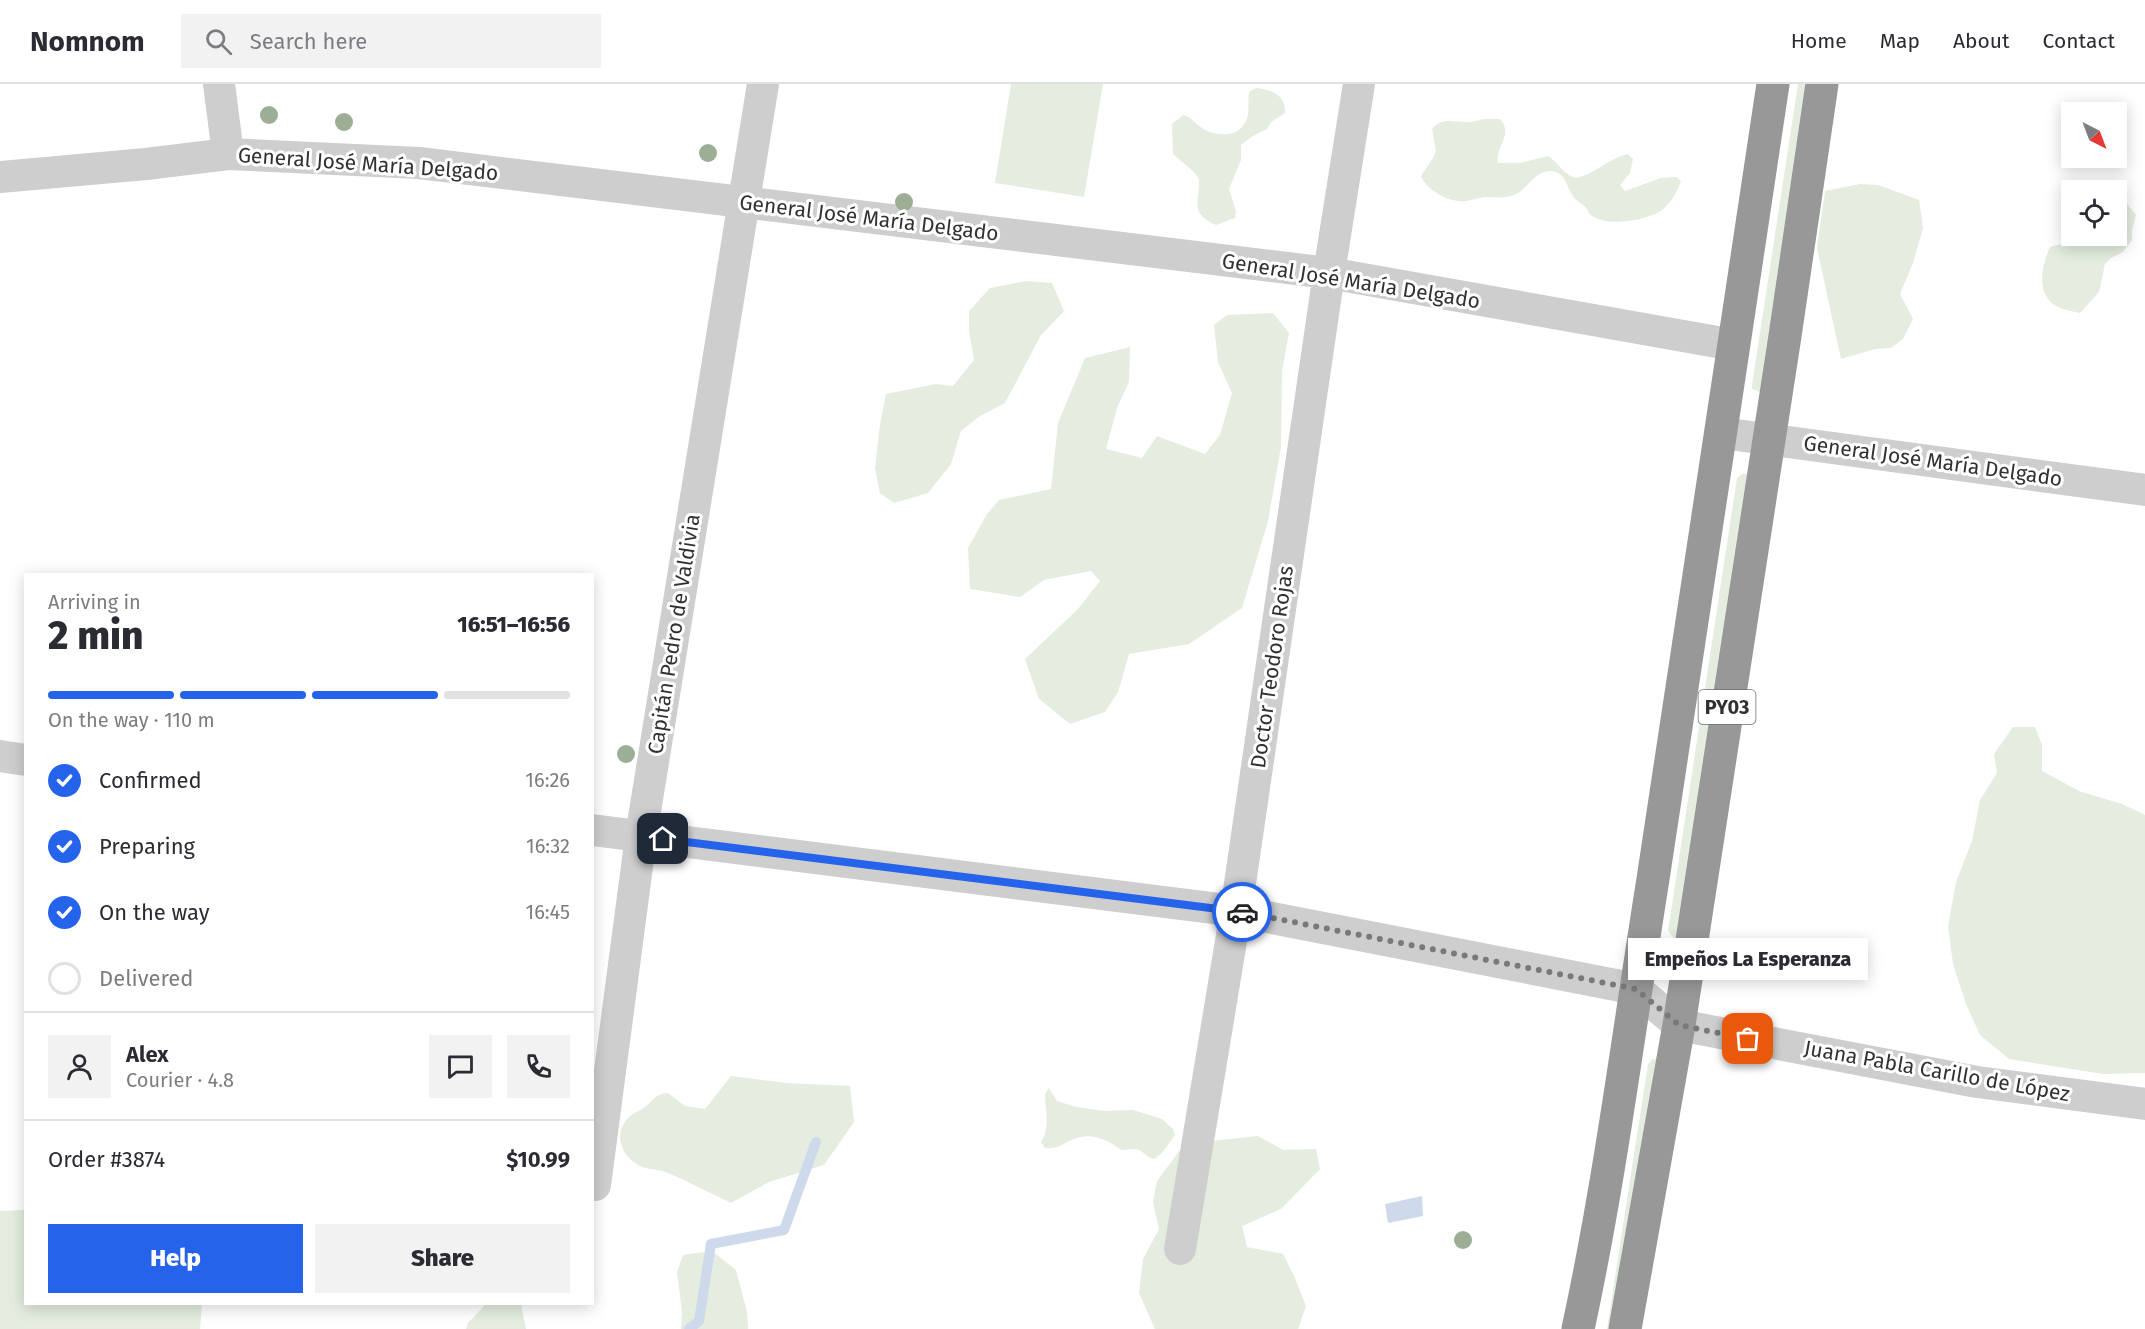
<!DOCTYPE html>
<html lang="en">
<head>
<meta charset="utf-8">
<style>
  body { margin:0; font-family:"Fira Sans",sans-serif; background:#f2f2f3; color:#2b2b33; height:100vh; display:flex; flex-direction:column; font-size:22px; white-space:nowrap }
  * { box-sizing:border-box; margin:0 }
  p { font-size:20px; color:#7c7c81 }
  .icon { flex:none; width:33px; height:33px; fill:none; stroke:currentColor; stroke-width:2; stroke-linecap:round; stroke-linejoin:round }
  .map { position:relative; flex:1; overflow:hidden }
  .side { position:absolute; left:24px; top:489px; width:570px; height:732px; display:flex; flex-direction:column; background:#fff; border-radius:0px; box-shadow:0 3px 15px #0003 }
  .side>* { flex:none }
  .needle { width:39px; rotate:138deg }
  .controls { position:absolute; left:2061px; top:18px; display:grid; gap:12px }
  .controls a { display:grid; place-items:center; width:66px; height:66px; border-radius:0px; background:#fff; box-shadow:0 3px 15px #0003; font-size:30px }
  .pin { position:absolute; display:grid; place-items:center; width:51px; height:51px; color:#fff; margin:-26px; border-radius:12px; box-shadow:0 3px 9px #0006 }
  .courier { position:absolute; display:grid; place-items:center; width:60px; height:60px; margin:-30px; border:4px solid #2563eb; border-radius:50%; background:#fff; color:#222; box-shadow:0 2px 8px #0007 }
  .bubble { position:absolute; height:42px; border-radius:0px; background:#fff; box-shadow:0 3px 15px #0003; font-size:20px; font-weight:800; line-height:42px; text-align:center }
  .overview em { font-style:normal; font-weight:800 }
  .overview div { display:flex; flex-direction:column-reverse }
  .overview { display:flex; align-items:center; justify-content:space-between; height:102px; padding:0 24px }
  h1 { font-size:39px; font-weight:800; line-height:45px }
  .bar { display:grid; grid-template-columns:repeat(4,1fr); gap:9px 6px; align-content:center; height:72px; padding:0 24px }
  .bar i { height:8px; border-radius:4px; background:#e1e1e2 }
  .bar .selected { background:#2563eb }
  .bar p { grid-column:span 4 }
  .line { display:flex; align-items:center; gap:15px; padding:0 24px; border-top:2px solid #e1e1e2 }
  .line div { flex:1 }
  .round { display:grid; place-items:center; flex:none; width:63px; height:63px; border-radius:0px; background:#f2f2f3 }
  ol { padding:0 24px; list-style:none }
  li { display:flex; align-items:center; gap:18px; height:66px }
  li p { margin-inline-start:auto }
  li .icon { padding:6px; border-radius:50%; background:#2563eb; color:#fff; stroke-width:4 }
  li:last-child { color:#7c7c81 }
  li i { width:33px; height:33px; border:3px solid #e1e1e2; border-radius:50% }
  .primary-button { display:flex; gap:12px; margin-top:auto; padding:12px 24px }
  .primary-button a { flex:1; height:69px; border-radius:0px; background:#2563eb; color:#fff; font-size:24px; font-weight:800; line-height:69px; text-align:center }
  .primary-button a+a { background:#f2f2f3; color:#2b2b33 }
  header { display:flex; align-items:center; gap:36px; box-sizing:border-box; height:84px; padding:0 30px; background:#fff; border-bottom:2px solid #e1e1e2 }
  header strong { font-size:28px }
  nav { display:flex; gap:33px; margin-inline-start:auto; font-size:21px }
  .search { width:420px; height:54px; background:#f2f2f3; display:flex; align-items:center; gap:15px; box-sizing:border-box; padding:0 21px; border-radius:0px; color:#7c7c81; font-size:22px }
  .map>svg:first-child { display:block }
</style>
</head>
<body>
<header>
<strong>Nomnom</strong>
<div class="search"><svg class="icon" aria-label="search" viewBox="0 0 24 24"><circle cx="10" cy="10" r="6"/><path d="M15 15l6 6"/></svg>Search here</div>
<nav><a>Home</a><a>Map</a><a>About</a><a>Contact</a></nav>
</header>
<div class="map">
<svg width="2145" height="1245" viewBox="0 0 2145 1245">
  <rect width="100%" height="100%" fill="#fff"/>
  <path fill="#e4ede0" d="M 1011,0 L 1103,0 L 1084,113 L 995,99 Z
    M 1798,0 L 1813,0 L 1760,308 L 1752,305 L 1752,301 Z
    M 1256,4 C 1272,6 1286,11 1285,29 L 1271,38 L 1267,45 L 1253,52 L 1241,61 L 1241,76 L 1229,105 L 1236,127 L 1235,134 L 1216,141 C 1188,128 1200,117 1199,95 L 1195,89 L 1173,70 L 1172,40 L 1183,31 C 1192,33 1194,39 1202,44 C 1218,54 1243,54 1248,31 C 1249,24 1248,15 1249,8 Z
    M 1485,35 L 1500,35 C 1514,51 1495,62 1498,79 L 1520,79 L 1548,72 C 1559,79 1562,90 1576,94 C 1595,90 1609,74 1628,70 L 1633,75 L 1630,89 L 1620,101 L 1625,107 L 1661,94 L 1676,93 L 1681,97 C 1677,109 1668,124 1657,129 C 1641,137 1605,143 1591,131 C 1588,129 1588,126 1586,124 C 1583,120 1578,118 1575,115 C 1567,105 1566,86 1549,87 C 1534,88 1528,104 1516,110 C 1507,115 1494,113 1484,113 C 1478,114 1473,116 1466,117 C 1450,119 1427,107 1421,92 L 1433,74 L 1436,67 L 1432,45 C 1442,33 1451,38 1465,38 C 1471,39 1479,36 1485,35 Z
    M 1860,100 L 1878,101 L 1919,116 L 1923,144 L 1913,179 L 1900,210 L 1913,235 L 1903,255 L 1891,264 L 1875,265 L 1841,275 L 1817,164 L 1825,107 Z
    M 2125,117 L 2136,131 L 2132,146 L 2132,156 L 2123,168 L 2111,174 L 2105,180 L 2099,208 L 2080,229 C 2072,227 2063,226 2056,222 C 2035,209 2042,181 2050,163 L 2079,155 L 2083,152 L 2116,152 L 2117,118 Z
    M 1026,197 L 1052,199 L 1064,227 L 1041,251 L 1005,319 L 980,332 L 961,347 L 951,380 L 928,409 L 894,419 L 880,409 L 875,384 L 880,340 L 886,310 L 936,300 L 953,302 L 974,276 L 969,247 L 969,227 L 990,204 Z
    M 1273,229 L 1289,249 L 1282,287 L 1281,363 L 1268,437 L 1242,524 L 1189,560 L 1129,570 L 1118,608 L 1105,628 L 1070,640 L 1039,615 L 1025,575 L 1078,525 L 1100,497 L 1091,487 L 1044,496 L 1020,513 L 970,505 L 968,464 L 987,430 L 999,416 L 1051,405 L 1058,339 L 1085,274 L 1130,263 L 1129,298 L 1117,324 L 1106,365 L 1142,374 L 1157,352 L 1205,370 L 1220,351 L 1232,309 L 1218,278 L 1214,241 L 1227,231 Z
    M 1744,389 L 1750,393 L 1677,854 L 1673,853 L 1668,847 L 1737,394 Z
    M 2013,643 L 2035,643 L 2042,661 L 2042,687 L 2079,707 L 2122,720 L 2145,731 L 2145,989 L 2103,990 L 2009,975 L 1980,951 L 1966,920 L 1953,880 L 1948,842 L 1956,798 L 1972,757 L 1980,716 L 1997,689 L 1994,670 Z
    M 1653,975 L 1659,976 L 1622,1245 L 1607,1245 L 1648,980 Z
    M 731,992 L 787,999 L 850,1002 L 854,1038 L 824,1081 L 769,1098 L 731,1119 C 710,1109 689,1098 668,1089 C 659,1085 648,1086 640,1082 C 621,1072 612,1050 629,1033 C 634,1028 640,1027 645,1023 C 654,1016 655,1010 668,1009 L 685,1022 L 705,1025 Z
    M 1049,1004 L 1057,1017 L 1076,1023 L 1105,1027 L 1133,1026 L 1162,1035 L 1173,1045 L 1175,1051 L 1162,1069 L 1154,1075 C 1147,1073 1147,1071 1141,1067 C 1135,1063 1127,1066 1121,1066 C 1111,1058 1095,1050 1081,1053 C 1068,1055 1060,1066 1045,1064 L 1041,1058 C 1051,1043 1045,1026 1045,1010 Z
    M 1258,1052 L 1283,1066 L 1316,1065 L 1320,1085 L 1281,1125 L 1242,1142 L 1247,1163 L 1283,1170 L 1294,1192 L 1306,1222 L 1298,1245 L 1155,1245 L 1139,1209 L 1143,1175 L 1159,1145 L 1153,1118 L 1157,1097 L 1180,1066 L 1212,1057 Z
    M 25,1126 L 26,1220 L 202,1220 L 200,1245 L 0,1245 L 0,1127 Z
    M 712,1167 L 736,1186 L 747,1228 L 748,1245 L 681,1245 L 682,1228 L 677,1188 L 683,1171 Z
    M 486,1220 L 521,1220 L 526,1245 L 466,1245 L 468,1239 Z"/>
  <path fill="#cedaeb" d="M 1422,1112 L 1423,1132 L 1388,1139 L 1385,1120 Z"/>
  <g fill="none" stroke-linecap="round" stroke-linejoin="round">
    <path stroke="#cedaeb" stroke-width="10" d="M 689,1245 L 699,1237 L 711,1160 L 784,1146 L 816,1058"/>
    <path stroke="#cecece" stroke-width="32" d="M 219,0 L 228,70
      M 0,93 L 146,80 L 228,70 L 419,79 L 1329,189 L 1734,261
      M 1722,349 L 2145,406
      M 0,672 L 26,676
      M 592,746 L 1236,827 L 1636,905 L 1679,941 L 1977,998 L 2145,1020
      M 595,1101 L 641,752 L 763,0
      M 1180,1165 L 1236,827 L 1329,189 L 1359,0"/>
    <path stroke="#989898" stroke-width="33" d="M 1578,1245 C 1610,1097 1629,945 1653,795 C 1694,530 1733,265 1773,0
      M 1625,1245 L 1679,941 L 1785,252 L 1822,0"/>
  </g>
  <g fill="#9cae96">
    <circle cx="269" cy="31" r="9"/>
    <circle cx="344" cy="38" r="9"/>
    <circle cx="708" cy="69" r="9"/>
    <circle cx="904" cy="118" r="9"/>
    <circle cx="626" cy="670" r="9"/>
    <circle cx="1463" cy="1156" r="9"/>
  </g>
  <g fill="none" stroke-linecap="round" stroke-linejoin="round">
    <path stroke="#797979" stroke-width="6" stroke-dasharray="0 10.8" d="M 1242,828 L 1636,905 L 1679,941 L 1748,955"/>
    <path stroke="#2563eb" stroke-width="8" d="M 663,755 L 1242,828"/>
  </g>
  <g text-anchor="middle" stroke-width="6" stroke-linejoin="round" paint-order="stroke">
    <rect fill="#fff" stroke="#6f6f6f" stroke-width="1.5" x="1698.5" y="606" width="57" height="34" rx="4.5"/>
    <g font-size="20" font-weight="bold" fill="#313131">
      <text x="1727" y="630">PY03</text>
    </g>
    <g font-size="21" fill="#313131" stroke="#fff">
      <text transform="translate(368 80) rotate(4)" y="7">General José María Delgado</text>
      <text transform="translate(869 134) rotate(7)" y="7">General José María Delgado</text>
      <text transform="translate(1351 197) rotate(9)" y="7">General José María Delgado</text>
      <text transform="translate(1933 377) rotate(8)" y="7">General José María Delgado</text>
      <text transform="translate(674 550) rotate(-81)" y="7">Capitán Pedro de Valdivia</text>
      <text transform="translate(1272 583) rotate(-82)" y="7">Doctor Teodoro Rojas</text>
      <text transform="translate(1937 987) rotate(10)" y="7">Juana Pabla Carillo de López</text>
    </g>
  </g>
</svg>
<div class="controls">
<a><svg class="needle" viewBox="-14 -14 28 28"><path d="M0-13l5 13h-10z" fill="#e53935"/><path d="M0 13l5-13h-10z" fill="#7c7c81"/></svg></a>
<a><svg class="icon" aria-label="locate" viewBox="0 0 24 24"><circle cx="12" cy="12" r="6"/><path d="M12 2v4M12 18v4M2 12h4M18 12h4"/></svg></a>
</div>
<div class="pin" style="left:1748px;top:955px;background:#ea580c"><svg class="icon" aria-label="bag" viewBox="0 0 24 24"><path d="M5 8h14l-1 12H6zM9 8a3 3 0 0 1 6 0"/></svg></div>
<div class="pin" style="left:663px;top:755px;background:#1f2937"><svg class="icon" aria-label="home" viewBox="0 0 24 24"><path d="M3 11l9-7 9 7M6 9v11h12V9"/></svg></div>
<div class="courier" style="left:1242px;top:828px"><svg class="icon" aria-label="car" viewBox="0 0 24 24"><path d="M5 17H2v-5l4-1 3-4h7l3 4 3 1v5h-3M9 17h6M6 11h13"/><circle cx="7" cy="17" r="2"/><circle cx="17" cy="17" r="2"/></svg></div>
<div class="bubble" style="left:1628px;top:854px;width:240px">Empeños La Esperanza</div>
<section class="side">
<div class="overview"><div><h1>2 min</h1><p>Arriving in</p></div><em>16:51–16:56</em></div>
<div class="bar"><i class="selected"></i><i class="selected"></i><i class="selected"></i><i></i><p>On the way · 110 m</p></div>
<ol>
<li><svg class="icon" aria-label="check" viewBox="0 0 24 24"><path d="M5 12l5 5 9-10"/></svg>Confirmed<p>16:26</p></li>
<li><svg class="icon" aria-label="check" viewBox="0 0 24 24"><path d="M5 12l5 5 9-10"/></svg>Preparing<p>16:32</p></li>
<li><svg class="icon" aria-label="check" viewBox="0 0 24 24"><path d="M5 12l5 5 9-10"/></svg>On the way<p>16:45</p></li>
<li><i></i>Delivered</li>
</ol>
<div class="line" style="height:108px"><a class="round"><svg class="icon" aria-label="person" viewBox="0 0 24 24"><circle cx="12" cy="8" r="4"/><path d="M4 21q1-7 8-7t8 7"/></svg></a><div><b>Alex</b><p>Courier · 4.8</p></div><a class="round"><svg class="icon" aria-label="chat" viewBox="0 0 24 24"><path d="M4 5h16v11H9l-5 4z"/></svg></a><a class="round"><svg class="icon" aria-label="phone" viewBox="0 0 24 24"><path d="M5 4h4l2 5-3 2q2 4 5 5l2-3 5 2v4C11 20 4 13 5 4z"/></svg></a></div>
<div class="line" style="height:78px"><div>Order #3874</div><b>$10.99</b></div>
<div class="primary-button"><a>Help</a><a>Share</a></div>
</section>
</div>
</body>
</html>
